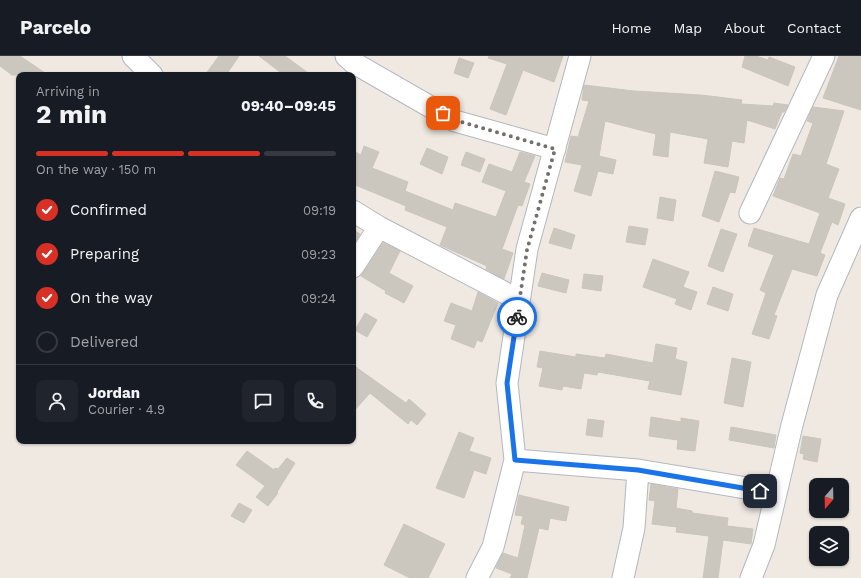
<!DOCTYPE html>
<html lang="en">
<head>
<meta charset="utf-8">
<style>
  body { margin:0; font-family:"Work Sans",sans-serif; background:#20242c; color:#f1f3f6; height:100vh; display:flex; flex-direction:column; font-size:15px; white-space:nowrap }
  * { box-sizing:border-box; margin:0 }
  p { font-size:13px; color:#9ea1a6 }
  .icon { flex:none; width:22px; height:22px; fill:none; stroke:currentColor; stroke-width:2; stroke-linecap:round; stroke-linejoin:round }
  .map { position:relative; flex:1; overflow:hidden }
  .drawer { position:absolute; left:16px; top:16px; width:340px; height:372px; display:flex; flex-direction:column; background:#171b24; border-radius:8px; box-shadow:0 1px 3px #0004 }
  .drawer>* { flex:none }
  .needle { width:26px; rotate:200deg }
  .fabs { position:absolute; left:809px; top:422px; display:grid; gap:8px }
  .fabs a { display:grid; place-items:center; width:40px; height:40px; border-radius:8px; background:#171b24; box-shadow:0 1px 3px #0004; font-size:20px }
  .pin { position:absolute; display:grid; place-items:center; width:34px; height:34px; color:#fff; margin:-17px; border-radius:8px; box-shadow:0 2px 6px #0006 }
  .courier { position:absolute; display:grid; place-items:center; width:40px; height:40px; margin:-20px; border:3px solid #1a73e8; border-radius:50%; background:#fff; color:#222; box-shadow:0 1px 5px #0007 }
  .summary em { font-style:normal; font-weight:700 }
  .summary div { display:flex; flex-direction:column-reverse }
  .summary { display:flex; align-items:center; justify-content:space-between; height:68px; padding:0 20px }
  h1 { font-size:26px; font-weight:700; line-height:30px }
  .bar { display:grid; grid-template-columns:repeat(4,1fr); gap:6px 4px; align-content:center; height:48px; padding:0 20px }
  .bar i { height:5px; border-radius:3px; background:#363941 }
  .bar .on { background:#d93025 }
  .bar p { grid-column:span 4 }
  .line { display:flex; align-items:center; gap:10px; padding:0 20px; border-top:1px solid #363941 }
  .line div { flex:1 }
  .round { display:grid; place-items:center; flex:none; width:42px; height:42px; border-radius:8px; background:#20242c }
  ol { padding:0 20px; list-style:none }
  li { display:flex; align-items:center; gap:12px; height:44px }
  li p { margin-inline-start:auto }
  li .icon { padding:4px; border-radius:50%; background:#d93025; color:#fff; stroke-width:4 }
  li:last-child { color:#9ea1a6 }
  li i { width:22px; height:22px; border:2px solid #363941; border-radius:50% }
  header { display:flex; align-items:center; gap:24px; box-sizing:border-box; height:56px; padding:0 20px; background:#171b24; border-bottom:1px solid #363941 }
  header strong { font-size:19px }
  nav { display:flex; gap:22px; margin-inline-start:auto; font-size:14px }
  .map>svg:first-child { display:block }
</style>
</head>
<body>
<header>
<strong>Parcelo</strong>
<nav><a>Home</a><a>Map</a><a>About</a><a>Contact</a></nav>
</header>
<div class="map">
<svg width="861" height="522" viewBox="0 0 861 522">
  <rect width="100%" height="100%" fill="#efe9e1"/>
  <path fill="#cbc7bf" stroke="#cbc5ba" d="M 0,0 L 20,0 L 48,19 L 12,19 L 0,10 Z
    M 219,0 L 239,0 L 226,19 L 205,19 Z
    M 259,0 L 285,0 L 311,19 L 284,19 Z
    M 489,0 L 563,0 L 554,26 L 523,14 L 506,59 L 490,53 L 507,8 L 488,2 Z
    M 745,0 L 756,0 L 768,4 L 769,1 L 795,11 L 788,30 L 742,11 Z
    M 839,0 L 861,0 L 861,54 L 823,42 Z
    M 459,2 L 474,7 L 468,22 L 454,17 Z
    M 584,29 L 634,35 L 701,39 L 742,44 L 741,48 L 773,50 L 774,47 L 788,49 L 784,56 L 782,56 L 775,73 L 747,64 L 744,87 L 732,85 L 728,111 L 704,107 L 708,83 L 670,76 L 668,101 L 653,99 L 656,78 L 605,65 L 599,100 L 616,104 L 613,118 L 598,115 L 591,140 L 574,135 L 582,109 L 565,106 L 571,80 L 578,81 L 589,45 L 582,44 Z
    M 813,51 L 844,55 L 826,108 L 839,113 L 828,142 L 845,148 L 838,169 L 832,166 L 820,197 L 825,199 L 817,220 L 792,213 L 774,259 L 777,260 L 769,283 L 752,278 L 766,237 L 760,234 L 774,199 L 748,190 L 754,172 L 809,188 L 820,157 L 773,140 L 780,122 L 784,123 L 793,98 L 801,100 L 813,67 L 807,65 Z
    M 364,90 L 379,96 L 372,112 L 408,126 L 405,135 L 453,154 L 455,147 L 496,161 L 506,135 L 482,126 L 489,108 L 512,116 L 520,96 L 535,100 L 524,126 L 530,128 L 522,150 L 518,149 L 502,193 L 513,197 L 504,223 L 486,213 L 487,210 L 440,189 L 447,171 L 405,154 L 406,150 L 353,128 L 353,95 L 361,99 Z
    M 427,92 L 448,101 L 442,118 L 420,108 Z
    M 466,96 L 485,103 L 480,116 L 461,109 Z
    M 715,115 L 739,121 L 735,137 L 730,136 L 719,166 L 702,160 Z
    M 660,141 L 676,144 L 673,165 L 657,162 Z
    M 629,170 L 648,173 L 645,189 L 626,186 Z
    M 554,172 L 575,179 L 571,193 L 549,187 Z
    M 721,173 L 737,178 L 723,216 L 708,210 Z
    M 353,174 L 360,178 L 353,189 Z
    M 383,187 L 400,195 L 389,217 L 413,230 L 404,247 L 385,237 L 386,235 L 361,220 Z
    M 653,203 L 689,216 L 683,231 L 697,236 L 691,254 L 675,248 L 677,243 L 643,231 Z
    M 542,217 L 569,224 L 566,237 L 538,230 Z
    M 584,218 L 603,220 L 601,235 L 582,232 Z
    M 713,231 L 733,238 L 728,255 L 707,248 Z
    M 478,236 L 498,247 L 482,286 L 477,284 L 474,292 L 451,283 L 456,269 L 444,265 L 451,247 L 472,255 Z
    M 365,257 L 377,264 L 367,281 L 355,274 Z
    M 656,288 L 677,292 L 675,303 L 687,306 L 681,339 L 648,333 L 650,325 L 598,316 L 597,319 L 584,317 L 581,333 L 563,330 L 562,334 L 539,330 L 543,312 L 537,311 L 540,295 L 576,301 L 576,298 L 605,302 L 606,298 L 653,307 Z
    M 732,302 L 751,306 L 743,351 L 724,347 Z
    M 353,309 L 406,347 L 409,343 L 426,358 L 417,369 L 411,364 L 408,368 L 370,337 L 353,356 Z
    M 651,361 L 681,366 L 681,362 L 699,365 L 695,395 L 677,393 L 678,384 L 649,380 Z
    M 588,363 L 604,365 L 602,381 L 586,379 Z
    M 731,371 L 776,379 L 774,392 L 729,384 Z
    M 459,376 L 474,382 L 469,395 L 491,402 L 486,418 L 474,414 L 464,442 L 436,432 Z
    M 803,380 L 821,383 L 817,406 L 803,403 L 804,398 L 800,397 Z
    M 247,395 L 274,414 L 275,412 L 278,413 L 287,402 L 295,407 L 277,436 L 278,437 L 268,450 L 256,441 L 265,430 L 236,409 Z
    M 651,428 L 678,433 L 676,452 L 692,455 L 692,457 L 728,462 L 727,470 L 753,473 L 751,488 L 723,484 L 718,522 L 703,522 L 709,480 L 676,476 L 677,471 L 652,468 L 655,445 L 649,444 Z
    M 519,439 L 569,451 L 566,465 L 550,462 L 548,474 L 539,472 L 527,522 L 510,522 L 512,518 L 496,512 L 503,497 L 518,502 L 525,469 L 521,468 L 523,460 L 515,459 Z
    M 239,447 L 252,454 L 244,467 L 231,460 Z
    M 404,468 L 445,488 L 428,522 L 410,522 L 384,509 Z"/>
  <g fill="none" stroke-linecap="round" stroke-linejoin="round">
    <g stroke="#b4b7c1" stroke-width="23">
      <path id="street" d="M 133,0 L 152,19
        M 346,0 L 354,7 L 455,65 L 555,93
        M 353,155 L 379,171 L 519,244
        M 750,157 L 824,0
        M 353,211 L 379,171
        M 515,404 L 638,414 L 776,437
        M 477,522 L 493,491 L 515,404 L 507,327 L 527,193 L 580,0
        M 623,522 L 634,472 L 638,414
        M 751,522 L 764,489 L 792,369 L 827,239 L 861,162"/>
    </g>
    <use href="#street" stroke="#fff" stroke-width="21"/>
  </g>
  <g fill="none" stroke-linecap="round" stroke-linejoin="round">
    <path stroke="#726f6d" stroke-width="4" stroke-dasharray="0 7.2" d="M 443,57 L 455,64 L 555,93 L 527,194 L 517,261"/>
    <path stroke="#1a73e8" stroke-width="5" d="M 517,261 L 507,327 L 515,404 L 638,414 L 760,435"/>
  </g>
</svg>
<div class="fabs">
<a><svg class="needle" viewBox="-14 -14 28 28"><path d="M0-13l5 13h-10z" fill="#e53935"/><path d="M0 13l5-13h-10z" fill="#9ea1a6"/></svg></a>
<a><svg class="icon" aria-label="layers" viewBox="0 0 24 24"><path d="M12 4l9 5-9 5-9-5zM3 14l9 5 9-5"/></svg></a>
</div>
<div class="pin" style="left:443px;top:57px;background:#ea580c"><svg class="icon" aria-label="bag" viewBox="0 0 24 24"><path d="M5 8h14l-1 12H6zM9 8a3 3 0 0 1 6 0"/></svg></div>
<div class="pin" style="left:760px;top:435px;background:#1f2937"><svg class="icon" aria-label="home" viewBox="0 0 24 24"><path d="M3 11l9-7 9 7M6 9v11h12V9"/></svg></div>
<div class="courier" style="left:517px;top:261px"><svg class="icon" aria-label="bike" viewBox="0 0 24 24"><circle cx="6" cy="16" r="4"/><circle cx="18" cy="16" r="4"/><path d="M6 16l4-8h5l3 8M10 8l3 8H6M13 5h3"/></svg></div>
<section class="drawer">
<div class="summary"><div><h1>2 min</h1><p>Arriving in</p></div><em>09:40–09:45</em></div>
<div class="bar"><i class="on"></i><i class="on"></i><i class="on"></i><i></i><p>On the way · 150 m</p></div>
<ol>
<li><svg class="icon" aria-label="check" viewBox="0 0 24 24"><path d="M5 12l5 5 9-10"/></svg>Confirmed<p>09:19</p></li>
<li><svg class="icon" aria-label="check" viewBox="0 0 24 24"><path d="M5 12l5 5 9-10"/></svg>Preparing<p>09:23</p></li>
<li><svg class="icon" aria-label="check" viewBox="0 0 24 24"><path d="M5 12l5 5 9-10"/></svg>On the way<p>09:24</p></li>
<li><i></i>Delivered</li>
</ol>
<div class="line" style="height:72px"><a class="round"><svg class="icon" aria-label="person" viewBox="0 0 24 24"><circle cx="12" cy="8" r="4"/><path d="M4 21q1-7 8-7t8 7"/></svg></a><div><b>Jordan</b><p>Courier · 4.9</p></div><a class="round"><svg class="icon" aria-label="chat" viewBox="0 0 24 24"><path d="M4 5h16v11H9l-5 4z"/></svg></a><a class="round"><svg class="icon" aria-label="phone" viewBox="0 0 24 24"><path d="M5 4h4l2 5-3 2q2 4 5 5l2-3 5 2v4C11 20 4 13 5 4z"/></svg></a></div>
</section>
</div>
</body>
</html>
